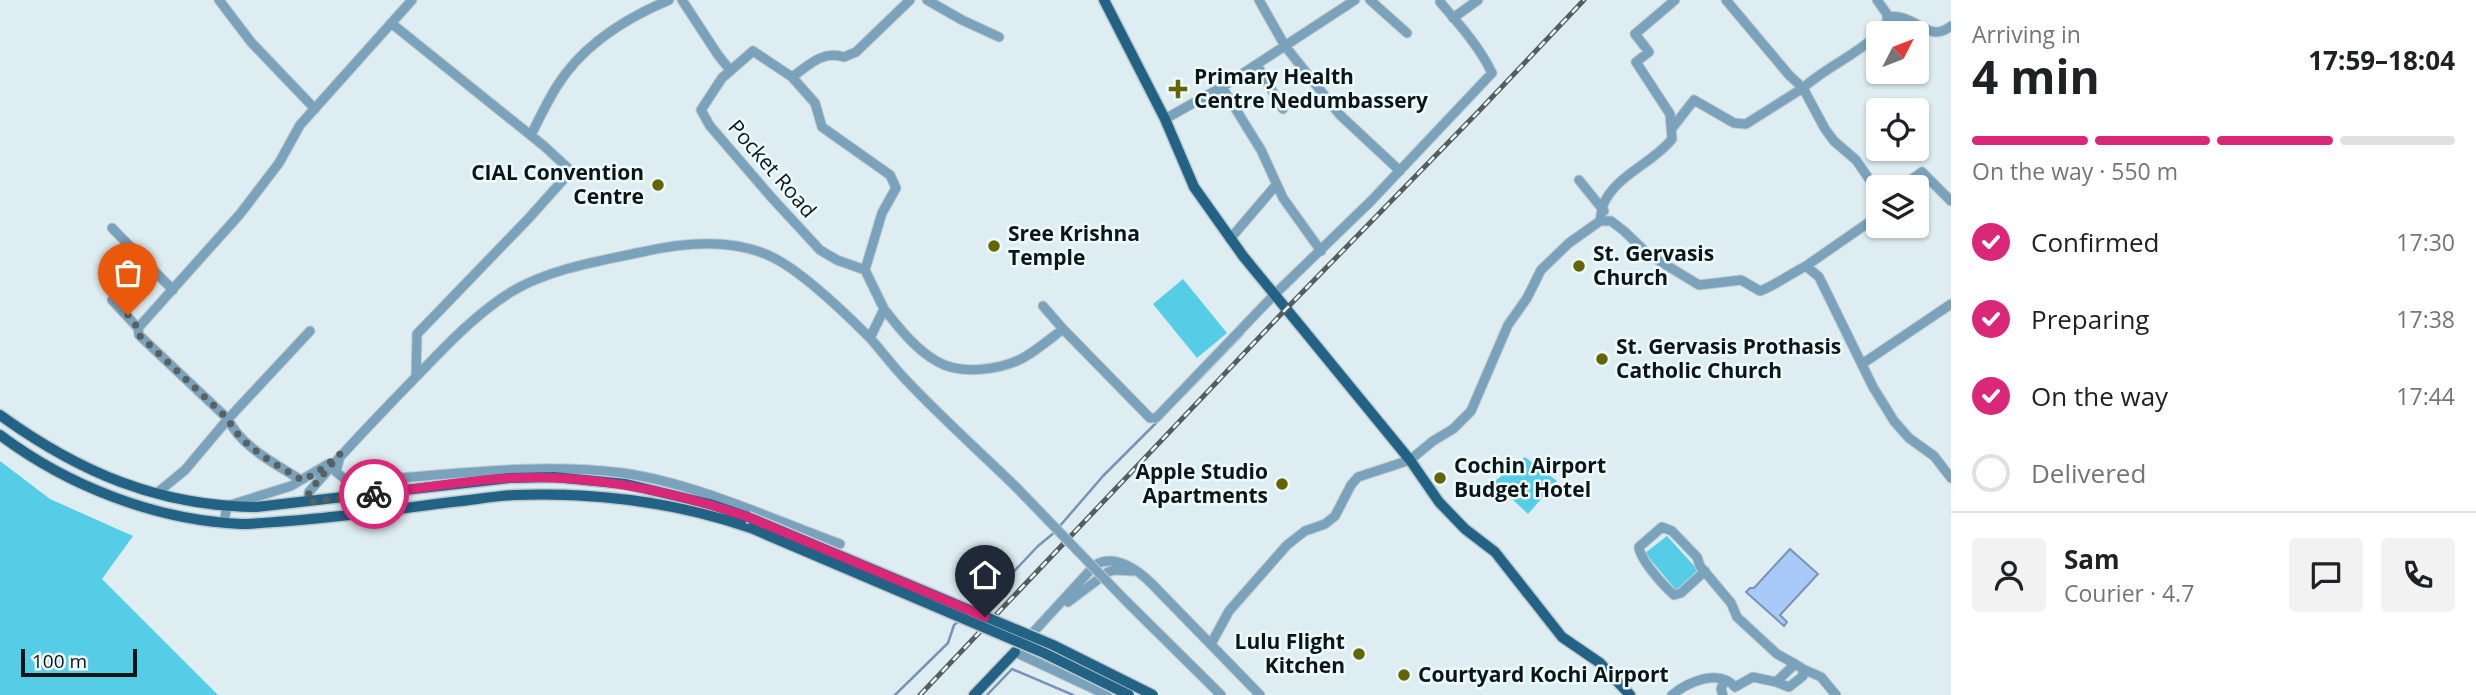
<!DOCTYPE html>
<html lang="en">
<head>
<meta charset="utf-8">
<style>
  body { margin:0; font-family:"Open Sans",sans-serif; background:#f2f2f2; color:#202124; height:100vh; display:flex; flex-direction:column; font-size:26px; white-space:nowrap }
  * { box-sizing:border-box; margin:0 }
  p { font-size:23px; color:#757577 }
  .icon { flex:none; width:38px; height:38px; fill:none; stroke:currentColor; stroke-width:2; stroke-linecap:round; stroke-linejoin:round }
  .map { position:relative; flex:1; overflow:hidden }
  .side { display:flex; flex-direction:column; background:#fff; width:525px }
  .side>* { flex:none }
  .needle { width:46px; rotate:48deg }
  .controls { position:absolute; left:1866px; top:21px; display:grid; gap:14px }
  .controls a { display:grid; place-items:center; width:63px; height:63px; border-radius:7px; background:#fff; box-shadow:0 2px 5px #0004; font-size:35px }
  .scale { position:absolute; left:21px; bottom:18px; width:116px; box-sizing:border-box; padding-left:7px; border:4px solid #0f1415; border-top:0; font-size:19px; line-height:24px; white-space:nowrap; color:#0f1415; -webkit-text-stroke:5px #ebfbfe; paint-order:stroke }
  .pin { position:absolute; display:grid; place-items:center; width:60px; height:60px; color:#fff; margin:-72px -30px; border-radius:50% 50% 50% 0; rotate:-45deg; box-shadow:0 0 7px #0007 }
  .pin .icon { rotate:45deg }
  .courier { position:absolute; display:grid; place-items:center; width:70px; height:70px; margin:-35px; border:5px solid #db2777; border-radius:50%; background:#fff; color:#222; box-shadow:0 2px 9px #0007 }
  .head em { font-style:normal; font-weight:700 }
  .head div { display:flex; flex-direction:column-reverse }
  .head { display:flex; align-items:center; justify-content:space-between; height:119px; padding:0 21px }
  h1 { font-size:46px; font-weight:700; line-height:52px }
  .bar { display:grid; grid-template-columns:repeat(4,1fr); gap:10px 7px; align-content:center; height:84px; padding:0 21px }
  .bar i { height:9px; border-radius:5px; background:#e0e0e0 }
  .bar .selected { background:#db2777 }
  .bar p { grid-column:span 4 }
  .line { display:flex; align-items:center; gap:18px; padding:0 21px; border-top:2px solid #e0e0e0 }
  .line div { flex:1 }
  .round { display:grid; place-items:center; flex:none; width:74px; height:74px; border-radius:7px; background:#f2f2f2 }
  ol { padding:0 21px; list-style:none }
  li { display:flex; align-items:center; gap:21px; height:77px }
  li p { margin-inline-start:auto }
  li .icon { padding:7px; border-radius:50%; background:#db2777; color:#fff; stroke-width:4 }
  li:last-child { color:#757577 }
  li i { width:38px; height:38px; border:4px solid #e0e0e0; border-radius:50% }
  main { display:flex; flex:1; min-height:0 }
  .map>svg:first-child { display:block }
</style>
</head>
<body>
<main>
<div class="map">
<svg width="1951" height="695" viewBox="0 0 1951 695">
  <rect width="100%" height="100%" fill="#deedf1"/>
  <path fill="#56cde7" d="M 1183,279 L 1227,333 L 1197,358 L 1153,304 Z
    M 1525,457 L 1557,481 L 1528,514 L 1494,482 Z
    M 0,461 L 50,499 L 133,536 L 102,579 L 218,695 L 0,695 Z
    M 1667,536 L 1698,570 L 1676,590 L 1645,553 Z"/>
  <path fill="#a8caf8" stroke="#7a93b4" stroke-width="2" d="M 1790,549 L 1818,574 L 1780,615 L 1787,622 L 1784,626 L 1746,592 L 1750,588 L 1754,588 Z"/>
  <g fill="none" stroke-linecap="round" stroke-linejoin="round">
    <path stroke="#7a93b4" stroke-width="2.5" d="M 1184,395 L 1243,334
      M 1059,527 L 1103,476 L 1157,422
      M 973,608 L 984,603 L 1038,546 L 1055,532
      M 895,695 L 948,643 L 954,625 L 958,622
      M 987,695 L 1012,669 L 1073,695"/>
    <g stroke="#bdcace" stroke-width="11">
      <path id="minor" d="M 219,0 L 251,42 L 315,109
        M 682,0 L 718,55 L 730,70
        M 927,0 L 962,20 L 999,37
        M 1259,0 L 1285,46 L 1340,115 L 1400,171
        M 1370,0 L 1407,33
        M 1877,0 L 1887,14 L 1887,24 L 1879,33
        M 1887,17 C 1917,12 1927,45 1951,26
        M 1453,18 L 1478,0
        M 391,23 L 544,146 L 571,171 L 529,218 L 417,334 L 416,377
        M 1878,34 C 1855,56 1826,67 1803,88 L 1825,129 L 1834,141 L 1856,160 L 1878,192
        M 1257,65 L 1283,109
        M 792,77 L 753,51 L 722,78 L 701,110 L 710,126 L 772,198 L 820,250 L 837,260 L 865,270
        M 1222,87 L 1261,150 L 1283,198 L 1321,251
        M 1165,119 L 1222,87 L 1355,0
        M 1673,127 L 1694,100 L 1734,123 L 1746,124 L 1803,88 L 1789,75 L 1726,0
        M 531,135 C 539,119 547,102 557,86 C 582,46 626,18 669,0
        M 1579,180 L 1604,211
        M 1901,187 L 1922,172 L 1951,201
        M 1600,221 C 1601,214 1602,205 1606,199 C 1621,173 1654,162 1672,139 L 1670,114 L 1636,62 L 1649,52 L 1635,34 L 1675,0
        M 112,228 L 173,290
        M 1230,239 L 1276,185
        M 1806,266 L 1878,216
        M 112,300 L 138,328
        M 1043,306 L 1063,329 L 1150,418 L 1156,418 L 1274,295 L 1371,201 L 1492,73 C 1479,46 1459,24 1440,2
        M 884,309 C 899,328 916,350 938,362 C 961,375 1000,370 1023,358 C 1037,350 1050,339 1063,329
        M 870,338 L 884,309 L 865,270 L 882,213 L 896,188 L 890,175 L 822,127 L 815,103 L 792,77 C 809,65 823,50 844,57 L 856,52 L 910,0
        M 1862,364 L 1951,304
        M 340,456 L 336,472 L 345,479 L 362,481 C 449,475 536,462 623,473 C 694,483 772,519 840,544
        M 301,480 C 276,464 241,447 228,419 L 139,335 L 138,328 L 240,214 L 279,163 L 300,125 L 412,0
        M 157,493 L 185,470 L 228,419 L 310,331
        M 310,501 L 308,499 L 309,492 C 342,453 377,417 413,380 C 443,349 474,315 511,292 C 549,269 599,261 642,252 C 685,242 735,237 776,259 C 806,275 844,312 869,337 C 882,351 893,367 907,381 C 942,418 980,452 1017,488
        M 224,522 L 227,506 L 291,486 L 328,464
        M 1126,601 L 1221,695
        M 1068,602 L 1108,572 L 1114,570 L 1134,571
        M 1028,638 L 1095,565 C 1115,553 1138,570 1152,584 L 1260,695
        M 1211,644 L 1229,611 L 1287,545 L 1305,531 L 1325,524 L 1335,516 L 1351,485 L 1358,477 L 1410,460 L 1433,441 L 1453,429 L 1471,411 L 1508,325 L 1527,298 L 1541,270 L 1569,243 L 1600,221 L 1611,221 L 1624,231 L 1648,254 L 1699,285 L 1741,280 L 1760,291 C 1776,285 1790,274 1806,266 L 1819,277 L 1873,387 L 1894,421 L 1909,438 L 1934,456 L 1951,478
        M 1018,648 L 1015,652 L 1107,695
        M 1803,669 L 1821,677 L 1836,695
        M 1776,682 L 1789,687 L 1803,676 L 1803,669 L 1795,664
        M 1672,695 C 1688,682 1719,668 1735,687 L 1753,677 L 1776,682 L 1795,664 L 1777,654 L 1737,617 L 1731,603 L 1700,566 L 1697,557 L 1672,531 L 1662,527 L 1639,547 C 1640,560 1664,586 1674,595 L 1681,593 L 1705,571
        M 1723,695 L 1721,689 L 1724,681"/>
    </g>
    <g stroke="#bdcace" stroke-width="13">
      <path id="major" d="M 1104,0 L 1165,119 L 1194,187 L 1243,256 L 1410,460 L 1439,502 L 1465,529 L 1495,552 L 1562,637 L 1600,663 L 1630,695
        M 0,415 C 79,472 158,506 256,507 L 510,478 L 554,477 L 626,484 L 710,504 L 748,517
        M 0,435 C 68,486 155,520 241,524 C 256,524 273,522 288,521 C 343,517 398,509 452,502 C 473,500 494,496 515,495 C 596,492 675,502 751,528
        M 974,695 L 1015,652"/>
    </g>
    <use href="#minor" stroke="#7aa2ba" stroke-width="9"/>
    <use href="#major" stroke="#226385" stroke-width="10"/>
    <g stroke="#555d5f" stroke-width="5">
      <path id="rail" d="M 920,695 L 1286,309 L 1478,112 L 1584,0"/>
    </g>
    <use href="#rail" stroke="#ebfbfe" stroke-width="2.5" stroke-dasharray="8" stroke-linecap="butt"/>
    <g stroke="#bdcace" stroke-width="11" stroke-linecap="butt">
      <path id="minor-bridge" d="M 1017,488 L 1126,601"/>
    </g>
    <g stroke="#bdcace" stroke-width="13" stroke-linecap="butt">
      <path id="major-bridge" d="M 748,517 L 1053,645 L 1153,695
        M 751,528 L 1044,653 L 1129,695"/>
    </g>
    <use href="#minor-bridge" stroke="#7aa2ba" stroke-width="9"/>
    <use href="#major-bridge" stroke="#226385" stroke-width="10"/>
  </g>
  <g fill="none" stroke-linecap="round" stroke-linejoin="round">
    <path stroke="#576062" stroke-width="7" stroke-dasharray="0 12.6" d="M 128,315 L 138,328 L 139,335 L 228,419 C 241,447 276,464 302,480 L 315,474 L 340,454 L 309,492 L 308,499 L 310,502 L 374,494"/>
    <path stroke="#db2777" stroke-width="9" d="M 374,494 C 419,489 466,480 512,478 C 593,474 672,491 748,517 L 985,617"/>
  </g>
  <g fill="#626500" stroke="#ebfbfe" stroke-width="2.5">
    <path d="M1174.5 78.5h7v7h7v7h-7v7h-7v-7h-7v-7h7z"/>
    <circle cx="658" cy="185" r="7"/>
    <circle cx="994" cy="246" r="7"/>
    <circle cx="1579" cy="266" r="7"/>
    <circle cx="1602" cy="359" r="7"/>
    <circle cx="1440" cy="478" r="7"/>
    <circle cx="1282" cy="484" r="7"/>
    <circle cx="1359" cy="654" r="7"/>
    <circle cx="1404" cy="675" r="7"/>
  </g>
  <g text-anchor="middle" stroke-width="5" stroke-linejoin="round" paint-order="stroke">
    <g font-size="21" font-weight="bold" fill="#0f1415" stroke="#ebfbfe" text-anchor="start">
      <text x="1194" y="84">Primary Health<tspan x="1194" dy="24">Centre Nedumbassery</tspan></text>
      <text x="644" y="180" text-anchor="end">CIAL Convention<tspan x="644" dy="24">Centre</tspan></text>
      <text x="1008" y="241">Sree Krishna<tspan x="1008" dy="24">Temple</tspan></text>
      <text x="1593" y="261">St. Gervasis<tspan x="1593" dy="24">Church</tspan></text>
      <text x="1616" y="354">St. Gervasis Prothasis<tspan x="1616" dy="24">Catholic Church</tspan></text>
      <text x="1454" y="473">Cochin Airport<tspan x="1454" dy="24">Budget Hotel</tspan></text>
      <text x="1268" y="479" text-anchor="end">Apple Studio<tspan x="1268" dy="24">Apartments</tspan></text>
      <text x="1345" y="649" text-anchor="end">Lulu Flight<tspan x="1345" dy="24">Kitchen</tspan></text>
      <text x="1418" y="682">Courtyard Kochi Airport</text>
    </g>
    <g font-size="21" fill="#0f1415" stroke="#ebfbfe">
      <text transform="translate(772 169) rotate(49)" y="7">Pocket Road</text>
    </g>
  </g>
</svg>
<div class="controls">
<a><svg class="needle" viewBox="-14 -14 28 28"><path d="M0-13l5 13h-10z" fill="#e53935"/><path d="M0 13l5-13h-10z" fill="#757577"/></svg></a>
<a><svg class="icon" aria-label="locate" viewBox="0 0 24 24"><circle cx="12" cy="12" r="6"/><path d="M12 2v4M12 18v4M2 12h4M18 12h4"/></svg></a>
<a><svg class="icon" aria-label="layers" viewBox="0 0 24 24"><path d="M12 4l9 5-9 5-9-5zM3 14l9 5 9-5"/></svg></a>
</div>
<div class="scale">100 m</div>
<div class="pin" style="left:128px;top:315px;background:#ea580c"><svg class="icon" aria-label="bag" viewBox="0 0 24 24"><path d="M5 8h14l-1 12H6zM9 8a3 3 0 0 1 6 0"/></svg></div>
<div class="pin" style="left:985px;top:617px;background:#1f2937"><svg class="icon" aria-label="home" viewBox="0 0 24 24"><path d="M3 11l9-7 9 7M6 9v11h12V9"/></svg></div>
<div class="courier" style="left:374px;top:494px"><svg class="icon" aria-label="bike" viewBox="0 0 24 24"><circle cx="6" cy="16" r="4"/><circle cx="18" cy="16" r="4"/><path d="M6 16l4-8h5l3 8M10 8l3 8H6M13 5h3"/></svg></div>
</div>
<section class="side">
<div class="head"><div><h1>4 min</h1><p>Arriving in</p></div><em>17:59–18:04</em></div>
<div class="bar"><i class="selected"></i><i class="selected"></i><i class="selected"></i><i></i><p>On the way · 550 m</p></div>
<ol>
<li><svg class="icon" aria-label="check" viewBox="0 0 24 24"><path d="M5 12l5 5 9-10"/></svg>Confirmed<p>17:30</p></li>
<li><svg class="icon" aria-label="check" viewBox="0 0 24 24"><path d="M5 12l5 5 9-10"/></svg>Preparing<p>17:38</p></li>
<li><svg class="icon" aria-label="check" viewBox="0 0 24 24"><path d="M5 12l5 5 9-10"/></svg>On the way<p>17:44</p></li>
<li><i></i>Delivered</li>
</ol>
<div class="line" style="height:126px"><a class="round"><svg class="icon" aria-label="person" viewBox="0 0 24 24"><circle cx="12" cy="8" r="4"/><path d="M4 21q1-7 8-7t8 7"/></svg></a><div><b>Sam</b><p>Courier · 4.7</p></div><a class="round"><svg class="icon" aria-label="chat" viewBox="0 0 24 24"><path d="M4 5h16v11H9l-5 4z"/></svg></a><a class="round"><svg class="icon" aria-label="phone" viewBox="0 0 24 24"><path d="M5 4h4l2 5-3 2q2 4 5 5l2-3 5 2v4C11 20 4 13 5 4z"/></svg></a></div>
</section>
</main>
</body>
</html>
